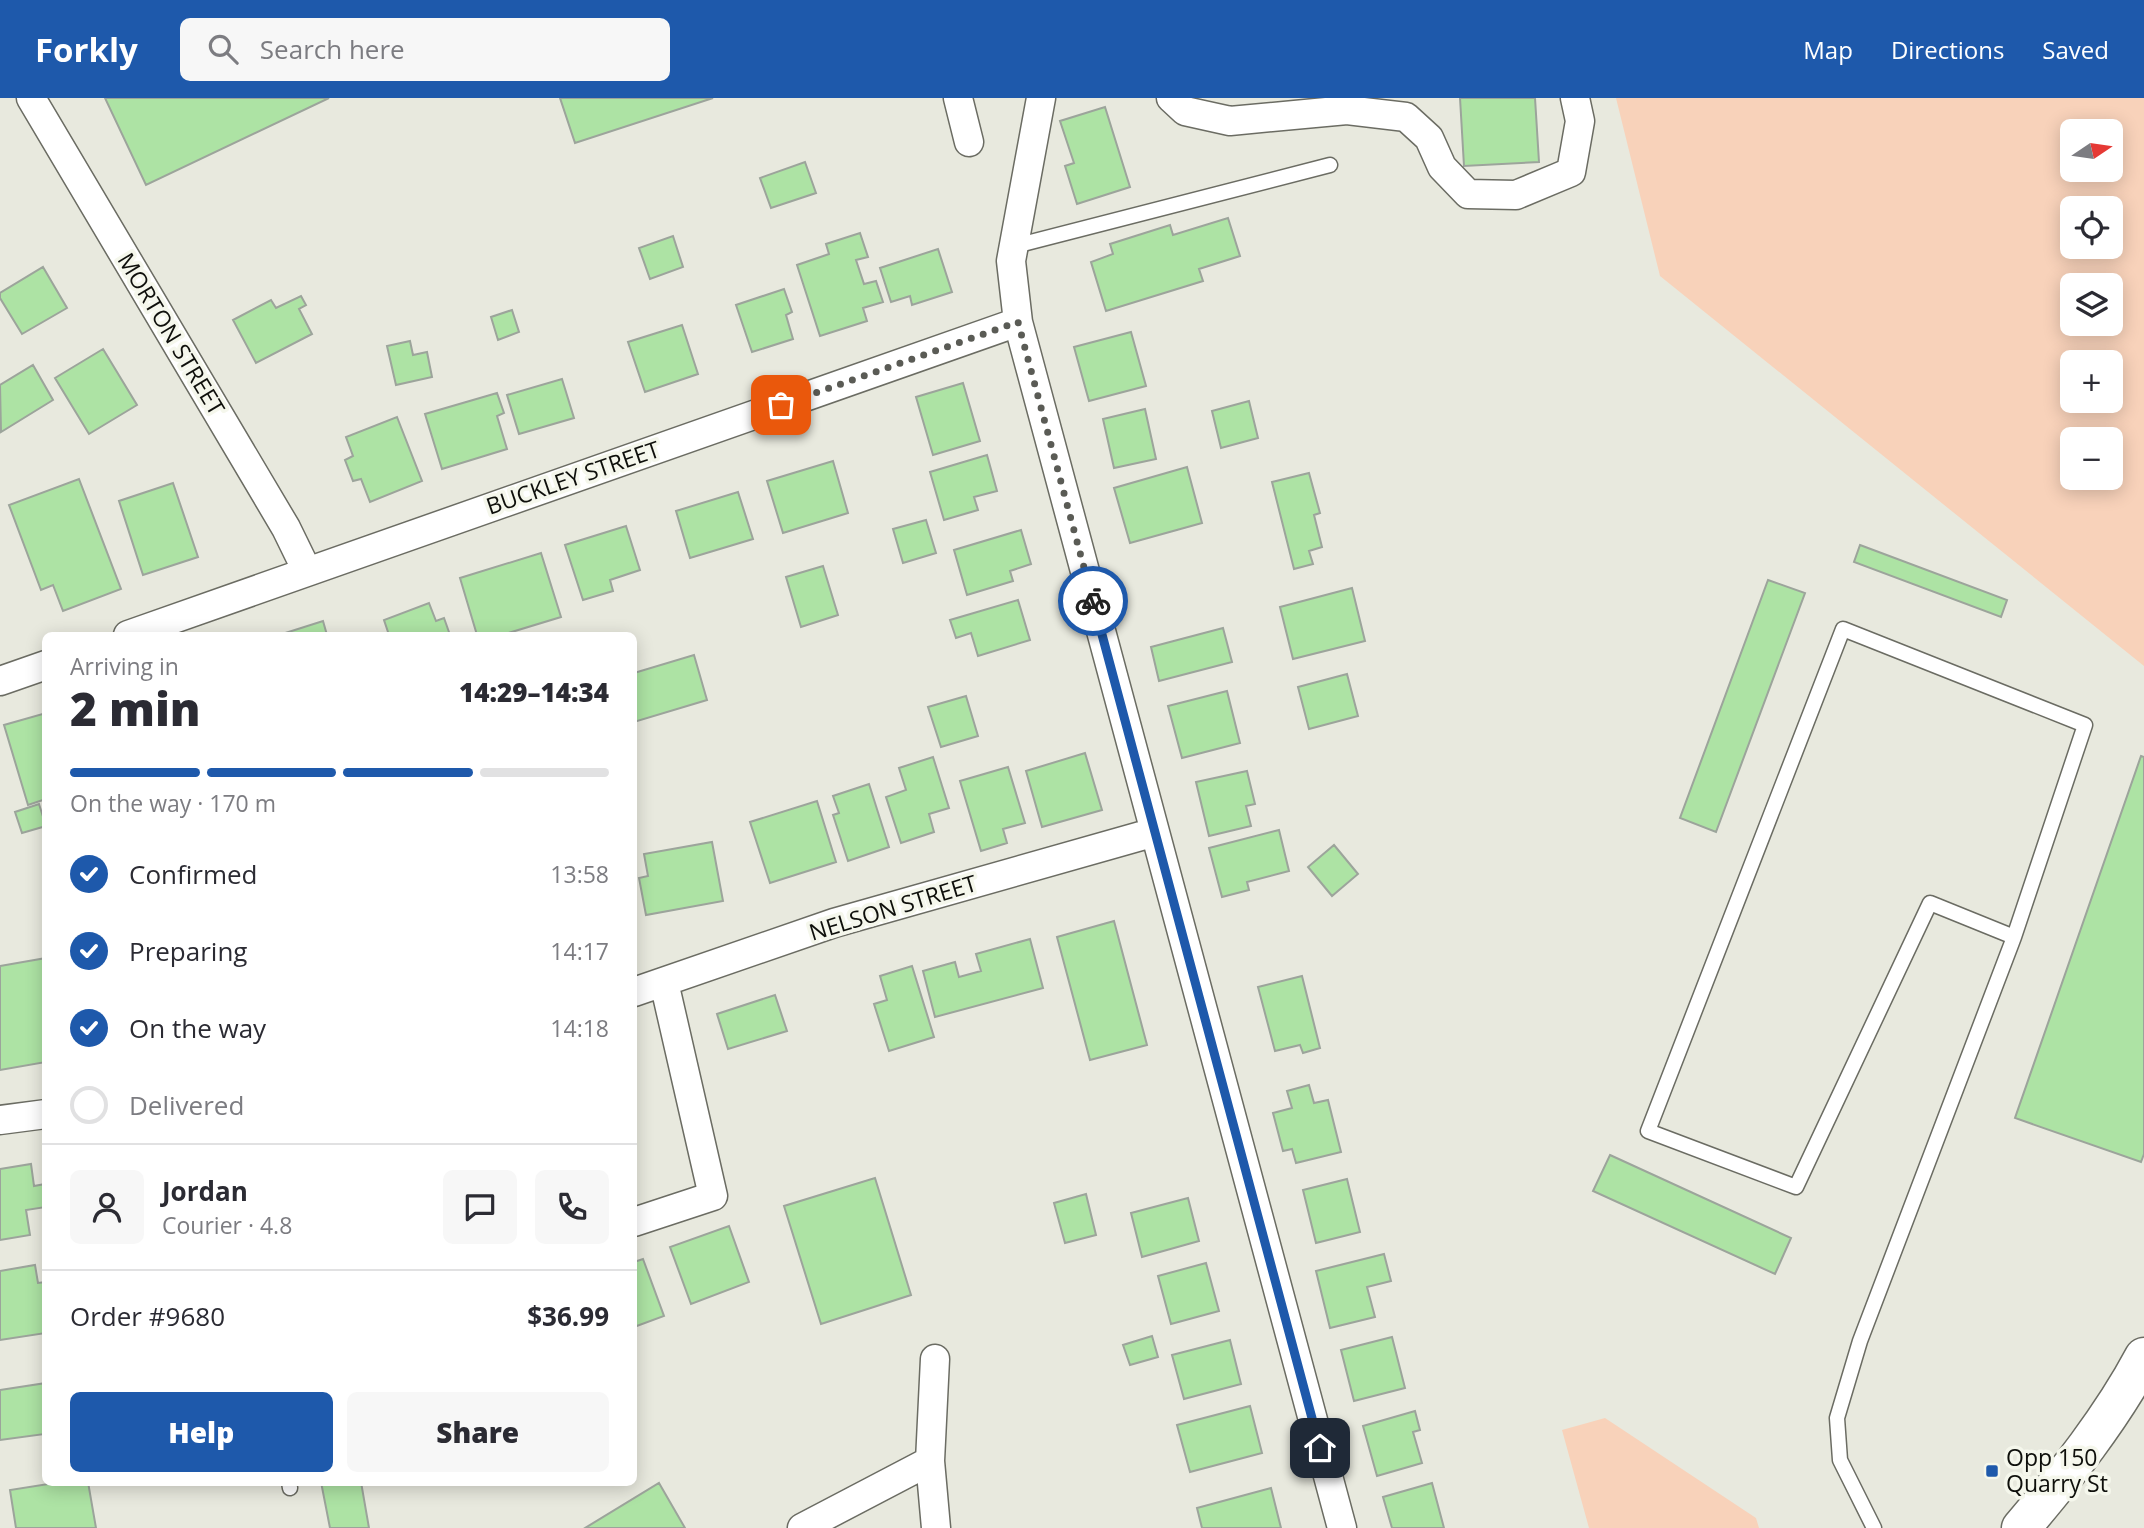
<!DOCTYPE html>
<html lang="en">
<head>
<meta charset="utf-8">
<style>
  body { margin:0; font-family:"Open Sans",sans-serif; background:#f7f7f7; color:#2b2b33; height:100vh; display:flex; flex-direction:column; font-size:26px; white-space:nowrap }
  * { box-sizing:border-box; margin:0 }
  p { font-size:23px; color:#7c7c81 }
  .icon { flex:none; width:38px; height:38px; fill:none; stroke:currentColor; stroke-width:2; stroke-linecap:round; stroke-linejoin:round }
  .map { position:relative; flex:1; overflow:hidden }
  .side { position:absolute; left:42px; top:534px; width:595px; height:854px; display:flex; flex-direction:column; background:#fff; border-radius:10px; box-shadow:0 4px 18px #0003 }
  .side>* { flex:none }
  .needle { width:46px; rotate:77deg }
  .buttons { position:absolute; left:2060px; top:21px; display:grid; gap:14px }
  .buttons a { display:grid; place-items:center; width:63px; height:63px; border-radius:10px; background:#fff; box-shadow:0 4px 18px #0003; font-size:35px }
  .pin { position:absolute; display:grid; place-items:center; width:60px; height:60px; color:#fff; margin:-30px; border-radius:14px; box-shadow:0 4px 10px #0006 }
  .courier { position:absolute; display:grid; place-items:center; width:70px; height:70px; margin:-35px; border:5px solid #1e59ab; border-radius:50%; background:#fff; color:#222; box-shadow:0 2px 9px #0007 }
  .head em { font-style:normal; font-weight:800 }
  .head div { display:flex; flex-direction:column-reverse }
  .head { display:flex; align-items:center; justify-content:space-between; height:119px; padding:0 28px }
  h1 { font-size:46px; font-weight:800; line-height:52px }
  .bar { display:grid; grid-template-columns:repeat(4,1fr); gap:10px 7px; align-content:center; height:84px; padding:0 28px }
  .bar i { height:9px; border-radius:5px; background:#e1e1e2 }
  .bar .current { background:#1e59ab }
  .bar p { grid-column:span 4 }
  .line { display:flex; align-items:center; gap:18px; padding:0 28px; border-top:2px solid #e1e1e2 }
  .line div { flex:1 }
  .round { display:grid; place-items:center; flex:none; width:74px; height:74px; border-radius:10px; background:#f7f7f7 }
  ol { padding:0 28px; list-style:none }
  li { display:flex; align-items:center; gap:21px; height:77px }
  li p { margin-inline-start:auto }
  li .icon { padding:7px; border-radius:50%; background:#1e59ab; color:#fff; stroke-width:4 }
  li:last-child { color:#7c7c81 }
  li i { width:38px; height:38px; border:4px solid #e1e1e2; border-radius:50% }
  .action { display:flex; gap:14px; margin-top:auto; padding:14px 28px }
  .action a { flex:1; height:80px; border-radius:10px; background:#1e59ab; color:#fff; font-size:28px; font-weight:800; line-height:80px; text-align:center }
  .action a+a { background:#f7f7f7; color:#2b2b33 }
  header { display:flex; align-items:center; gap:42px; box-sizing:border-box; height:98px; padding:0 35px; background:#1e59ab; color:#fff }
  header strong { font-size:33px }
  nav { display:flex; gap:38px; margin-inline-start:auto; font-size:24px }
  .search { width:490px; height:63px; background:#f7f7f7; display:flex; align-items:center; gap:18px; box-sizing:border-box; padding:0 24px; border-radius:10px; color:#7c7c81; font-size:26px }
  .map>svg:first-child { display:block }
</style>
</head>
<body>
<header>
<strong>Forkly</strong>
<div class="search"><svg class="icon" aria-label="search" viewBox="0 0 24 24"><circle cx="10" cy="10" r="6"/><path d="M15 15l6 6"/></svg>Search here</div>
<nav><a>Map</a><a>Directions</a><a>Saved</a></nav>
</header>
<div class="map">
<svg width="2144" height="1430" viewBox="0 0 2144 1430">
  <rect width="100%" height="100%" fill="#e8e9de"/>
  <path fill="#f8d2ba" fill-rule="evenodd" d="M 1616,0 L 2144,0 L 2144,568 L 1660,178 ZM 2072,33 L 2110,33 L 2110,72 L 2072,72 ZM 2072,110 L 2110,110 L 2110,149 L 2072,149 ZM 2072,187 L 2110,187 L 2110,226 L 2072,226 ZM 2072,264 L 2110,264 L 2110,303 L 2072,303 ZM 2072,341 L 2110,341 L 2110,380 L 2072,380 Z
    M 1605,1320 L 1756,1420 L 1759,1430 L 1589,1430 L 1562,1332 Z"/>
  <path fill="#ade3a4" stroke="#9ca49b" stroke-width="2" d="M 105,0 L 329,0 L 146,87 Z
    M 560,0 L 713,0 L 575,45 Z
    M 1460,0 L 1535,0 L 1539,64 L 1464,68 Z
    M 1105,9 L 1130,89 L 1077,106 L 1065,68 L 1074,65 L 1060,23 Z
    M 805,64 L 816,95 L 771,110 L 760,80 Z
    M 1228,120 L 1240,158 L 1199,171 L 1203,183 L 1106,213 L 1091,164 L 1113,156 L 1110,146 L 1170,127 L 1173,137 Z
    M 860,135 L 868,159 L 856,162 L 864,186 L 876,183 L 883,204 L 863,210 L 867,223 L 820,238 L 797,167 L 829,156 L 826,146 Z
    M 673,138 L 683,169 L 650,181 L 639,150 Z
    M 938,151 L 952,194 L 912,207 L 910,198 L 891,204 L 880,170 Z
    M 43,169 L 67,210 L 22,236 L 0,200 L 0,195 Z
    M 784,191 L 792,214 L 786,217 L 793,241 L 752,254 L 736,207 Z
    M 301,198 L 306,207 L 299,211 L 312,236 L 256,265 L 233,222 L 271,202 L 276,210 Z
    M 512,212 L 519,234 L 498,242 L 491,219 Z
    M 682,227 L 698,276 L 645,294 L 628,244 Z
    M 1131,234 L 1146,288 L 1089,303 L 1074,249 Z
    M 410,243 L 413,257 L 427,254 L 432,279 L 396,287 L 387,248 Z
    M 103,251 L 137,307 L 89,336 L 55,280 Z
    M 33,267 L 53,302 L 1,334 L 0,287 Z
    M 562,281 L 574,320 L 519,336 L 507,297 Z
    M 963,285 L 980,343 L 933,357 L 916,299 Z
    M 497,295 L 504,315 L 497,318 L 507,351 L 442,371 L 425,316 Z
    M 1249,303 L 1258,340 L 1221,350 L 1212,313 Z
    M 1145,311 L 1156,361 L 1114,370 L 1103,321 Z
    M 397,319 L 422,383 L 370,404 L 361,381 L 353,383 L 345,362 L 353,358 L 346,339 Z
    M 987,357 L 997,393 L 974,399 L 978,412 L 944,422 L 930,374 Z
    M 833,363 L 848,415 L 783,435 L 767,383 Z
    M 1187,369 L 1202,425 L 1130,445 L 1114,390 Z
    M 1309,375 L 1320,415 L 1314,417 L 1322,449 L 1309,453 L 1313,466 L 1294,471 L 1272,384 Z
    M 79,381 L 121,491 L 63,513 L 53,487 L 41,492 L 9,407 Z
    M 173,385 L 198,459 L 143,477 L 119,403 Z
    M 738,394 L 753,441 L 690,460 L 676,413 Z
    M 926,422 L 936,455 L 903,465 L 893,431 Z
    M 626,428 L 640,472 L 610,482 L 613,493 L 583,502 L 565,447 Z
    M 1021,432 L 1031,466 L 1010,473 L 1013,483 L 967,497 L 954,452 Z
    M 1860,447 L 2007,502 L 2001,519 L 1854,464 Z
    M 541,455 L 561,519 L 502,537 L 477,537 L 460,480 Z
    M 823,468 L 838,517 L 801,529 L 786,479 Z
    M 1768,482 L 1805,495 L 1716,734 L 1680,720 Z
    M 1352,490 L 1365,543 L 1293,561 L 1280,509 Z
    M 1018,502 L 1030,542 L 978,558 L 971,535 L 956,540 L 950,522 Z
    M 429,505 L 436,523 L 444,520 L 450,537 L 389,537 L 384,522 Z
    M 323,523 L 327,537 L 279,537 Z
    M 1223,530 L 1232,564 L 1159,583 L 1151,549 Z
    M 694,557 L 707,602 L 634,624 L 634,575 Z
    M 1347,576 L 1358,618 L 1309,631 L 1298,589 Z
    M 1227,593 L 1240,645 L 1182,660 L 1168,608 Z
    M 966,598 L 978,638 L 941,649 L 928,609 Z
    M 46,615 L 46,701 L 28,707 L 4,627 Z
    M 1085,655 L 1102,712 L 1042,729 L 1026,673 Z
    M 2141,658 L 2144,659 L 2144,1056 L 2141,1064 L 2015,1020 Z
    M 933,659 L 949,710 L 929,716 L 934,734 L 901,745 L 886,699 L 906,692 L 899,670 Z
    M 1008,669 L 1025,725 L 1003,731 L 1007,745 L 981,753 L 960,683 Z
    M 1247,673 L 1255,706 L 1246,708 L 1251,728 L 1209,738 L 1196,684 Z
    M 869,686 L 889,749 L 848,763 L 833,717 L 839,715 L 833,698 Z
    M 817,703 L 836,764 L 770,785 L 750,724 Z
    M 39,706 L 46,728 L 22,735 L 15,714 Z
    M 1279,732 L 1289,773 L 1247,784 L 1249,792 L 1222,799 L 1209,750 Z
    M 712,744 L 723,803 L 646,817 L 639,780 L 648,778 L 644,756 Z
    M 1334,747 L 1358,776 L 1332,798 L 1308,769 Z
    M 1114,823 L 1147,947 L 1090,962 L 1057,839 Z
    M 1030,841 L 1043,890 L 935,919 L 923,873 L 955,864 L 959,879 L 981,873 L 976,856 Z
    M 46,860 L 46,964 L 0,972 L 0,868 Z
    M 912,868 L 934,939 L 889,953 L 874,906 L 887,902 L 880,878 Z
    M 1302,878 L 1320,950 L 1303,955 L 1300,947 L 1275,953 L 1258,889 Z
    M 775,897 L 787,933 L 728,951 L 717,916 Z
    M 1309,987 L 1314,1005 L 1328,1002 L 1341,1054 L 1296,1065 L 1292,1051 L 1283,1053 L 1273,1015 L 1292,1010 L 1287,993 Z
    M 1610,1057 L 1791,1140 L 1775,1176 L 1593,1093 Z
    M 31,1066 L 34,1088 L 45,1086 L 46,1109 L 26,1112 L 30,1137 L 0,1142 L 0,1071 Z
    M 875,1080 L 911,1197 L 821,1226 L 784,1108 Z
    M 1347,1081 L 1360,1134 L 1316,1145 L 1303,1092 Z
    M 1086,1096 L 1096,1137 L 1065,1145 L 1054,1105 Z
    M 1188,1100 L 1199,1143 L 1142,1159 L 1131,1115 Z
    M 729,1128 L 749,1184 L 691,1206 L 670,1149 Z
    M 1384,1156 L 1391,1183 L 1367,1189 L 1375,1219 L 1330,1230 L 1316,1173 Z
    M 643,1161 L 664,1218 L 634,1229 L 634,1164 Z
    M 1206,1165 L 1219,1213 L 1171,1226 L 1158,1178 Z
    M 35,1167 L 38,1185 L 46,1184 L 46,1235 L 0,1242 L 0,1173 Z
    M 1152,1238 L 1158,1259 L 1130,1267 L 1123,1247 Z
    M 1392,1239 L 1405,1290 L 1354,1303 L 1341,1252 Z
    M 1230,1242 L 1241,1286 L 1184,1301 L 1172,1257 Z
    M 46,1285 L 46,1345 L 44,1336 L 0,1342 L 0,1292 Z
    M 1250,1308 L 1262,1355 L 1190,1374 L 1177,1327 Z
    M 1415,1313 L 1420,1332 L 1413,1334 L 1422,1365 L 1377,1378 L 1363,1328 Z
    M 61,1384 L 88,1384 L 96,1430 L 16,1430 L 10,1392 Z
    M 321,1384 L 361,1384 L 369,1430 L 330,1430 Z
    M 659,1385 L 685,1430 L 585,1430 Z
    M 1432,1385 L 1444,1430 L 1392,1430 L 1383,1399 Z
    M 1271,1390 L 1281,1430 L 1202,1430 L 1197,1410 Z"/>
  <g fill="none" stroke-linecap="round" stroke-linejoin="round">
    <g stroke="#6b6c63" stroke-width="17">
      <path id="lane" d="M 1015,148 L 1330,67
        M 289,1384 L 290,1390
        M 1874,1430 L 1840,1362 L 1837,1320 L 1860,1243 L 2011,847 L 2014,839 L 2085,627 L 1843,531 L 1648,1033 L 1796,1089 L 1930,805 L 2014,839"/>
    </g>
    <g stroke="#6b6c63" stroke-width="31">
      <path id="street" d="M 31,0 L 286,430 L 307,473
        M 958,0 L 969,44
        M 1041,0 L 1011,163 L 1018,224 L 1342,1430
        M 1171,0 L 1185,13 L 1230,23 L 1347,12 L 1406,19 L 1429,40 L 1442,69 L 1468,96 L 1516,97 L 1571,74 L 1580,23 L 1575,0
        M 128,537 L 1018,224
        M 0,583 L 46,567
        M 634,894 L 834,825 L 1155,734
        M 0,1022 L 46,1016
        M 634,1124 L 713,1098 L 664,884
        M 935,1261 L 930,1363 L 936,1430
        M 802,1430 L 930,1363"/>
    </g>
    <g stroke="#6b6c63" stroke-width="41">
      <path id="secondary" d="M 2021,1430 C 2066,1377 2111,1321 2144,1259"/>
    </g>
    <use href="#lane" stroke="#fff" stroke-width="14"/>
    <use href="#street" stroke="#fff" stroke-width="28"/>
    <use href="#secondary" stroke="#fff" stroke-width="38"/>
  </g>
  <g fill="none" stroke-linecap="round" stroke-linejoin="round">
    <path stroke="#5a5b55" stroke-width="7" stroke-dasharray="0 12.6" d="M 781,307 L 1018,224 L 1093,503"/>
    <path stroke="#1e59ab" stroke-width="9" d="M 1093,503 L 1320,1350"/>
  </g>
  <rect fill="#1e59ab" stroke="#f5f7ec" stroke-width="2.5" x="1985" y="1366" width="14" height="14" rx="3.5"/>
  <g text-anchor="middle" stroke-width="7" stroke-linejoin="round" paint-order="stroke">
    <g font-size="23" fill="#0e0f0b" stroke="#f5f7ec">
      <text transform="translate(171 236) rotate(59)" y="8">MORTON STREET</text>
      <text transform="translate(573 380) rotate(-19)" y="8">BUCKLEY STREET</text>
      <text transform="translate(893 810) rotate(-17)" y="8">NELSON STREET</text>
    </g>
    <g font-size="23" fill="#0e0f0b" stroke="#f5f7ec" text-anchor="start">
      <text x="2006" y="1368">Opp 150<tspan x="2006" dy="26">Quarry St</tspan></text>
    </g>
  </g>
</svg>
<div class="buttons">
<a><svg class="needle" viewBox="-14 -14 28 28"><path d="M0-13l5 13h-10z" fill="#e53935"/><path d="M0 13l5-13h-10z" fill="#7c7c81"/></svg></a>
<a><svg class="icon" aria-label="locate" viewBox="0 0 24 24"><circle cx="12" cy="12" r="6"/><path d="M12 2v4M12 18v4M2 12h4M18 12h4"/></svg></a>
<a><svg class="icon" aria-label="layers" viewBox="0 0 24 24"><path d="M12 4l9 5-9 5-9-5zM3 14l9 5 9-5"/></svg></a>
<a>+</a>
<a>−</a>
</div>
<div class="pin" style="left:781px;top:307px;background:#ea580c"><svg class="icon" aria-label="bag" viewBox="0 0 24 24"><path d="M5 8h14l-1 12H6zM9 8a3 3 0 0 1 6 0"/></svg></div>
<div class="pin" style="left:1320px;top:1350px;background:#1f2937"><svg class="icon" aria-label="home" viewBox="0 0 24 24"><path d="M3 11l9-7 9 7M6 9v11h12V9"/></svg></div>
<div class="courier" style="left:1093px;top:503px"><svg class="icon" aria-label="bike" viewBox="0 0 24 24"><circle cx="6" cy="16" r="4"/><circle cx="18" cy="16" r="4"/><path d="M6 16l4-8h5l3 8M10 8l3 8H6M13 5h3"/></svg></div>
<section class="side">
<div class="head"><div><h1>2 min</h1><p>Arriving in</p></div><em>14:29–14:34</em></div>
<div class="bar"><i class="current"></i><i class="current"></i><i class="current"></i><i></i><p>On the way · 170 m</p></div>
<ol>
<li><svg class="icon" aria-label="check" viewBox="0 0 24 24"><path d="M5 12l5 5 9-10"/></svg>Confirmed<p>13:58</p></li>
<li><svg class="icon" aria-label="check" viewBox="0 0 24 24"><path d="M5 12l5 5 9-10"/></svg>Preparing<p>14:17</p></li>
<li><svg class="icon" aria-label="check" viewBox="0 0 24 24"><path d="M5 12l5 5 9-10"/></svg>On the way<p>14:18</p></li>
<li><i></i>Delivered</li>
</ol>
<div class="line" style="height:126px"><a class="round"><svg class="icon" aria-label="person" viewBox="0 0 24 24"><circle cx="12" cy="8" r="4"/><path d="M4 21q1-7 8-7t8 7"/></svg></a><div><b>Jordan</b><p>Courier · 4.8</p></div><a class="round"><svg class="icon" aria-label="chat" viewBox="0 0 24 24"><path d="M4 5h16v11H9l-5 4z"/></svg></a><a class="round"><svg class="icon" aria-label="phone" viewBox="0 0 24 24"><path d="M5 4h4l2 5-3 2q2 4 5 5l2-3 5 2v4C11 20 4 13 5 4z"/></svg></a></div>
<div class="line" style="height:91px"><div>Order #9680</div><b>$36.99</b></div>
<div class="action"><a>Help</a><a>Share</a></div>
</section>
</div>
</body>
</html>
